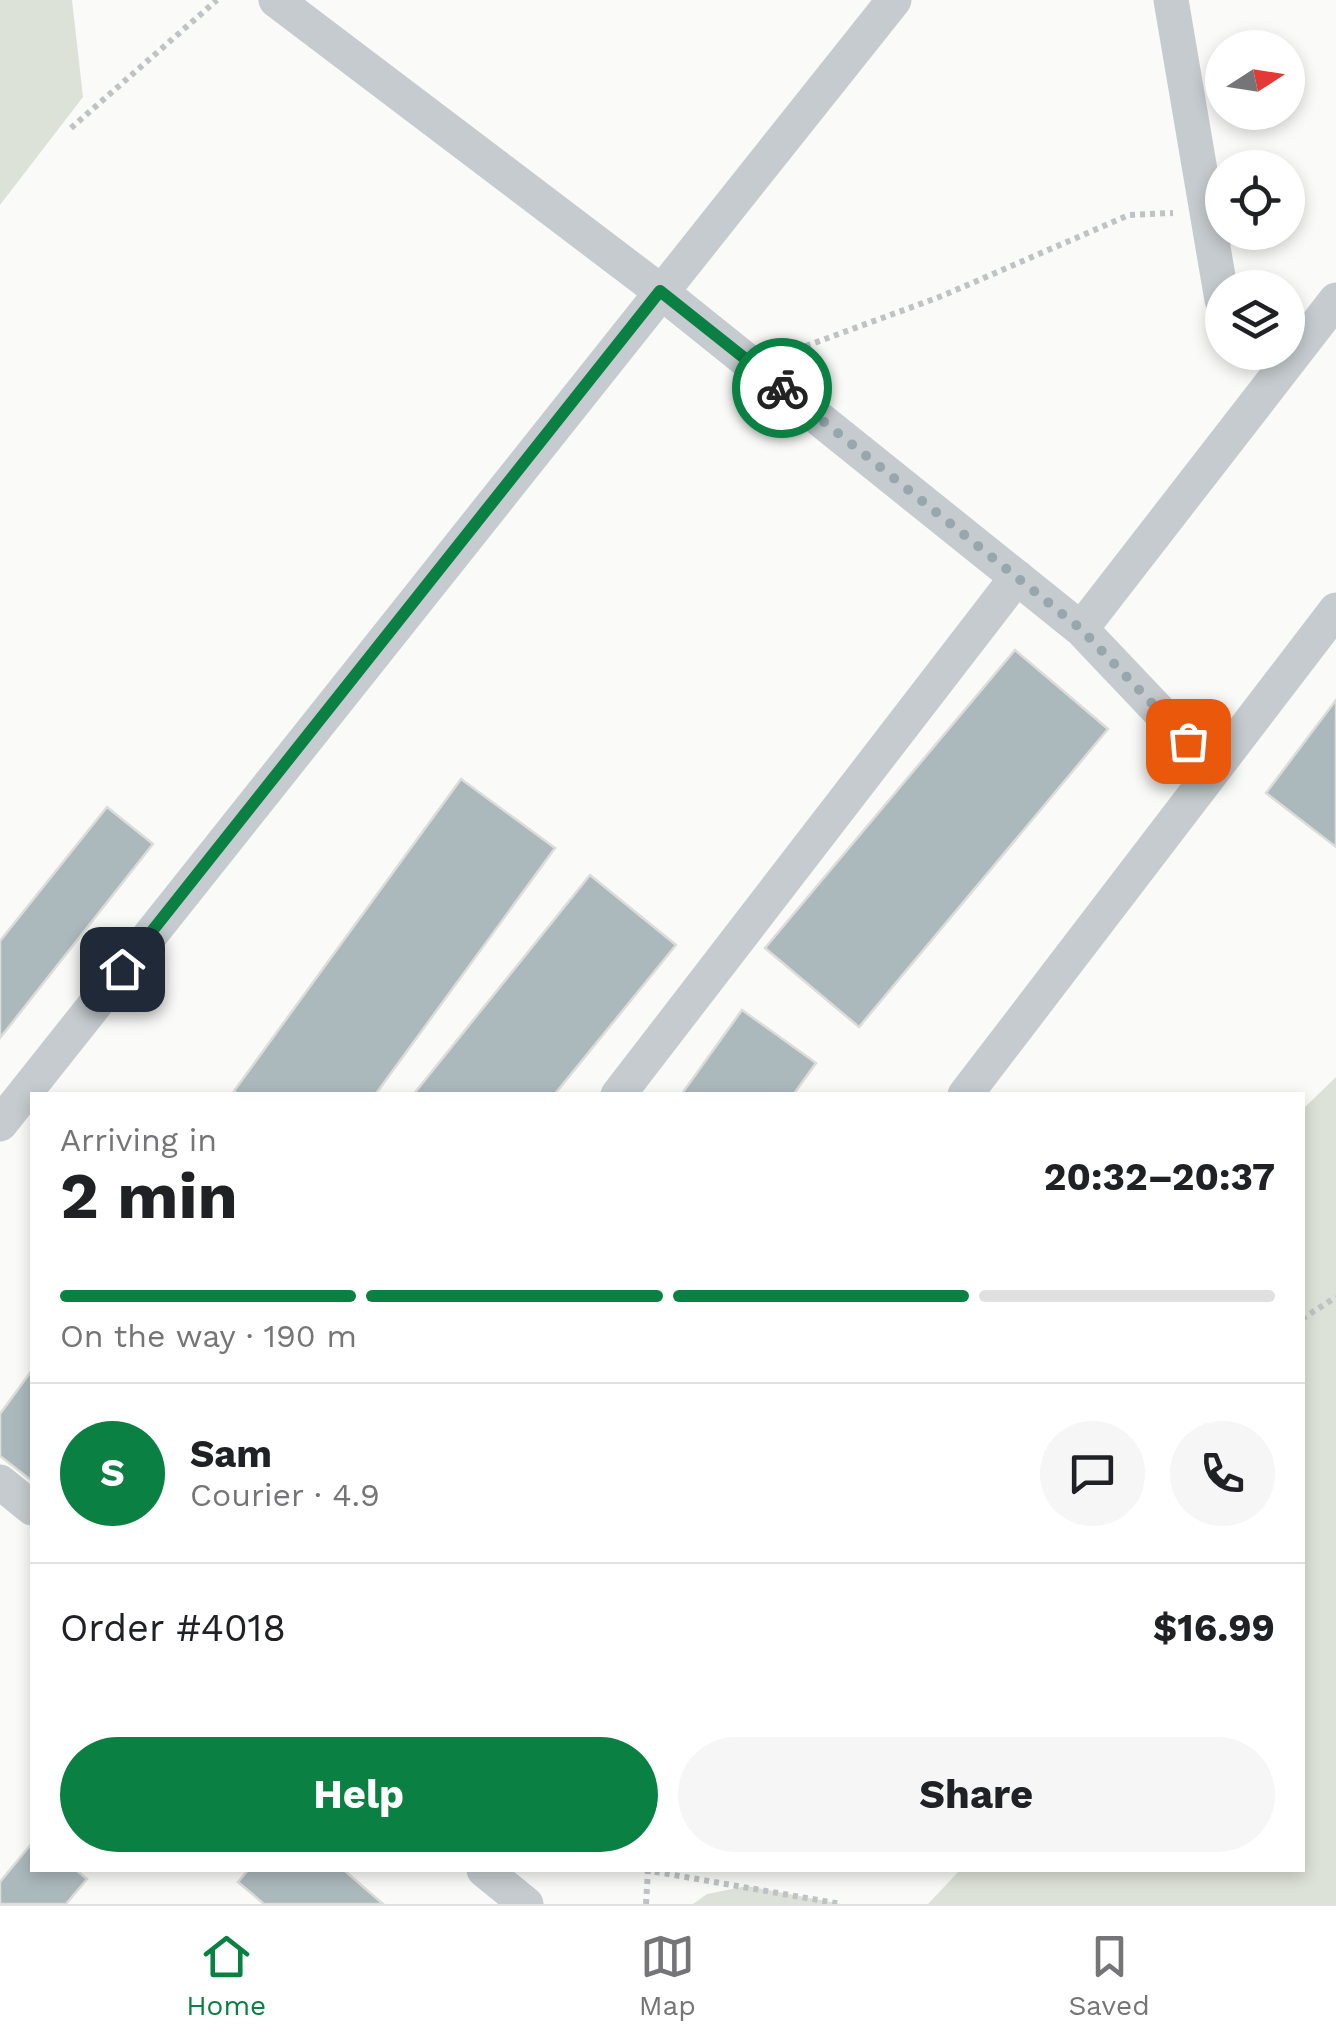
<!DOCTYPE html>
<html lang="en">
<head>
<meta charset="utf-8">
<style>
  body { margin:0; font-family:"Work Sans",sans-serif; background:#f6f6f6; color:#202124; height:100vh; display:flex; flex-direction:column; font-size:38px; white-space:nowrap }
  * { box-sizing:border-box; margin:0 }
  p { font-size:32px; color:#757577 }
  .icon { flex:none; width:55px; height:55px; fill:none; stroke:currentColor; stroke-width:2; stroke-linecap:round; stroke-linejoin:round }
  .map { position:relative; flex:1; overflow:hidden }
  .side { position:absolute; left:30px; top:1092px; width:1275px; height:780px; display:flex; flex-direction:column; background:#fff; border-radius:0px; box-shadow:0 5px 15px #0003 }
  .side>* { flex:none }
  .needle { width:65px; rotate:78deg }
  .controls { position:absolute; left:1205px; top:30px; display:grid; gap:20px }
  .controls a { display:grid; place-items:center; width:100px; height:100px; border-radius:50%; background:#fff; box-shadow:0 5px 15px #0003; font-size:50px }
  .pin { position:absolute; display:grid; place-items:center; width:85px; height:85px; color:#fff; margin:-42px; border-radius:20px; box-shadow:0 5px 15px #0006 }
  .courier { position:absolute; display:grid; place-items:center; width:100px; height:100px; margin:-50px; border:8px solid #0b8043; border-radius:50%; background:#fff; color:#222; box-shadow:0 2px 12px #0007 }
  .head em { font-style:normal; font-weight:700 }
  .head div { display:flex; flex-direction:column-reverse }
  .head { display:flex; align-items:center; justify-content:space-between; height:170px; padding:0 30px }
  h1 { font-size:65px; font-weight:700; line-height:75px }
  .bar { display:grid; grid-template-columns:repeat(4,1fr); gap:15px 10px; align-content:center; height:120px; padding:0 30px }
  .bar i { height:12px; border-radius:8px; background:#e0e0e0 }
  .bar .on { background:#0b8043 }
  .bar p { grid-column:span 4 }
  .line { display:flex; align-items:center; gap:25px; padding:0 30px; border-top:2px solid #e0e0e0 }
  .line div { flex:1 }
  .round { display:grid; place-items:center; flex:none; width:105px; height:105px; border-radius:52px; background:#f6f6f6 }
  .button { display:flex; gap:20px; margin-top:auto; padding:20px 30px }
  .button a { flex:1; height:115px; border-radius:60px; background:#0b8043; color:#fff; font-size:40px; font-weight:700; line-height:115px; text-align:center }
  .button a+a { background:#f6f6f6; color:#202124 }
  .tabs { display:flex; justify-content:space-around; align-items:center; height:140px; border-top:2px solid #e0e0e0; background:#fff; font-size:28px; color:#757577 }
  .tabs a { display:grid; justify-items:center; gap:5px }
  .tabs .on { color:#0b8043 }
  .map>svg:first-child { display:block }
</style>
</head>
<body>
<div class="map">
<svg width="1336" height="1904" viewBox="0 0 1336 1904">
  <rect width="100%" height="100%" fill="#fafaf8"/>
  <path fill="#dde2d8" d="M 0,0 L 72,0 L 83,97 L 0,205 Z
    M 1336,1077 L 1336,1904 L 928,1904 L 960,1870 L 1302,1870 L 1302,1110 Z
    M 747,1886 L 841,1904 L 693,1904 L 707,1894 Z"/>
  <path fill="#abb8bc" stroke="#dcdcda" stroke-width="2.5" d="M 1015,650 L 1108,729 L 859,1027 L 765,948 Z
    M 1336,700 L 1336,847 L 1266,793 Z
    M 461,779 L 555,848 L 375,1095 L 239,1095 L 234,1091 Z
    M 107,807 L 153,844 L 0,1038 L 0,941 Z
    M 590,875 L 676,945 L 554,1095 L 413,1095 Z
    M 742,1010 L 816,1063 L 793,1095 L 681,1095 Z
    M 32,1370 L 32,1481 L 0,1456 L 0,1414 Z
    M 32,1843 L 32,1870 L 76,1870 L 87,1879 L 66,1904 L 0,1904 L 0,1882 Z
    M 248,1870 L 344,1870 L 383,1904 L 264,1904 L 238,1882 Z"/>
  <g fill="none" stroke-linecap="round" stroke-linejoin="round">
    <path stroke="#bfc3c5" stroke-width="6" stroke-dasharray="5 5" stroke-linecap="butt" d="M 71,128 L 217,0
      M 787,353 L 942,296 L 1129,215 L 1173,213
      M 1302,1319 L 1336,1297
      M 645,1870 L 841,1904
      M 646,1904 L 648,1870"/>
    <path stroke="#c5cbce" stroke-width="35" d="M 276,0 L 660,291 L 1081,629 L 1214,769
      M 1171,0 L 1222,300
      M 1081,629 L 1336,300
      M 618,1095 L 1017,577
      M 965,1095 L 1336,610
      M 0,1124 L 894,0
      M 0,1482 L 32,1508
      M 484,1870 L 526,1904"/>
  </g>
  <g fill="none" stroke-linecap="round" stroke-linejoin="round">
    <path stroke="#97a7ad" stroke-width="10" stroke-dasharray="0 18" d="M 782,388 L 1081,629 L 1188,741"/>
    <path stroke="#0b8043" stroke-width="12" d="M 122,969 L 660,291 L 782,388"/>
  </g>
</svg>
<div class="controls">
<a><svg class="needle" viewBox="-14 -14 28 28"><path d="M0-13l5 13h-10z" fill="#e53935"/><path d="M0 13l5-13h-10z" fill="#757577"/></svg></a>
<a><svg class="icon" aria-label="locate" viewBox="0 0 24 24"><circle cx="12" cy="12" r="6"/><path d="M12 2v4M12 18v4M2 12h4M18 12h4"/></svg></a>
<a><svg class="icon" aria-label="layers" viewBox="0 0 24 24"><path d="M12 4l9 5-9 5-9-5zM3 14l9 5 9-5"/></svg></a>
</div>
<div class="pin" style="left:1188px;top:741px;background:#ea580c"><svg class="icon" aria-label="bag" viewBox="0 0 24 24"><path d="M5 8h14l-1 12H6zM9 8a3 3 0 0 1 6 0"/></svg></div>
<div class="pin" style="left:122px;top:969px;background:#1f2937"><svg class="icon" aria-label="home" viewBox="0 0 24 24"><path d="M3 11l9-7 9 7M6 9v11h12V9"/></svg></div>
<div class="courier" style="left:782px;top:388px"><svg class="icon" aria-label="bike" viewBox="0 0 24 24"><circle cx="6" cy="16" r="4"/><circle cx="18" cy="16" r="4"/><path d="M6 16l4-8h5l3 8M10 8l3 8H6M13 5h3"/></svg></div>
<section class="side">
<div class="head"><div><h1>2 min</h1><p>Arriving in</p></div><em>20:32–20:37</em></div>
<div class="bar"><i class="on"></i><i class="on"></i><i class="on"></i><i></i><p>On the way · 190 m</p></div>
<div class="line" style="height:180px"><b class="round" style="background:#0b8043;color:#fff">S</b><div><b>Sam</b><p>Courier · 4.9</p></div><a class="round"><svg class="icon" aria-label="chat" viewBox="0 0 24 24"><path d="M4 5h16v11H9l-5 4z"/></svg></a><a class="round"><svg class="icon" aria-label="phone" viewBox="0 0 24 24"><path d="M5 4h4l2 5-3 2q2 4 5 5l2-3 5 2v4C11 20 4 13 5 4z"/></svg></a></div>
<div class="line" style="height:130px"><div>Order #4018</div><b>$16.99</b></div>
<div class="button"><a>Help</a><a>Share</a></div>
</section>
</div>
<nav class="tabs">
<a class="on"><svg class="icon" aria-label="home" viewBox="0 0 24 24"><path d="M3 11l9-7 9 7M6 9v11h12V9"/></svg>Home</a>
<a><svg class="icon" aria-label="map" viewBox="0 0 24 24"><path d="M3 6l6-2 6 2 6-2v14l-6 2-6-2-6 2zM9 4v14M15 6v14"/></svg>Map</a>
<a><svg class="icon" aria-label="saved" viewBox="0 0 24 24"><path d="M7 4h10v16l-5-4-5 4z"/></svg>Saved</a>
</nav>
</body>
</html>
